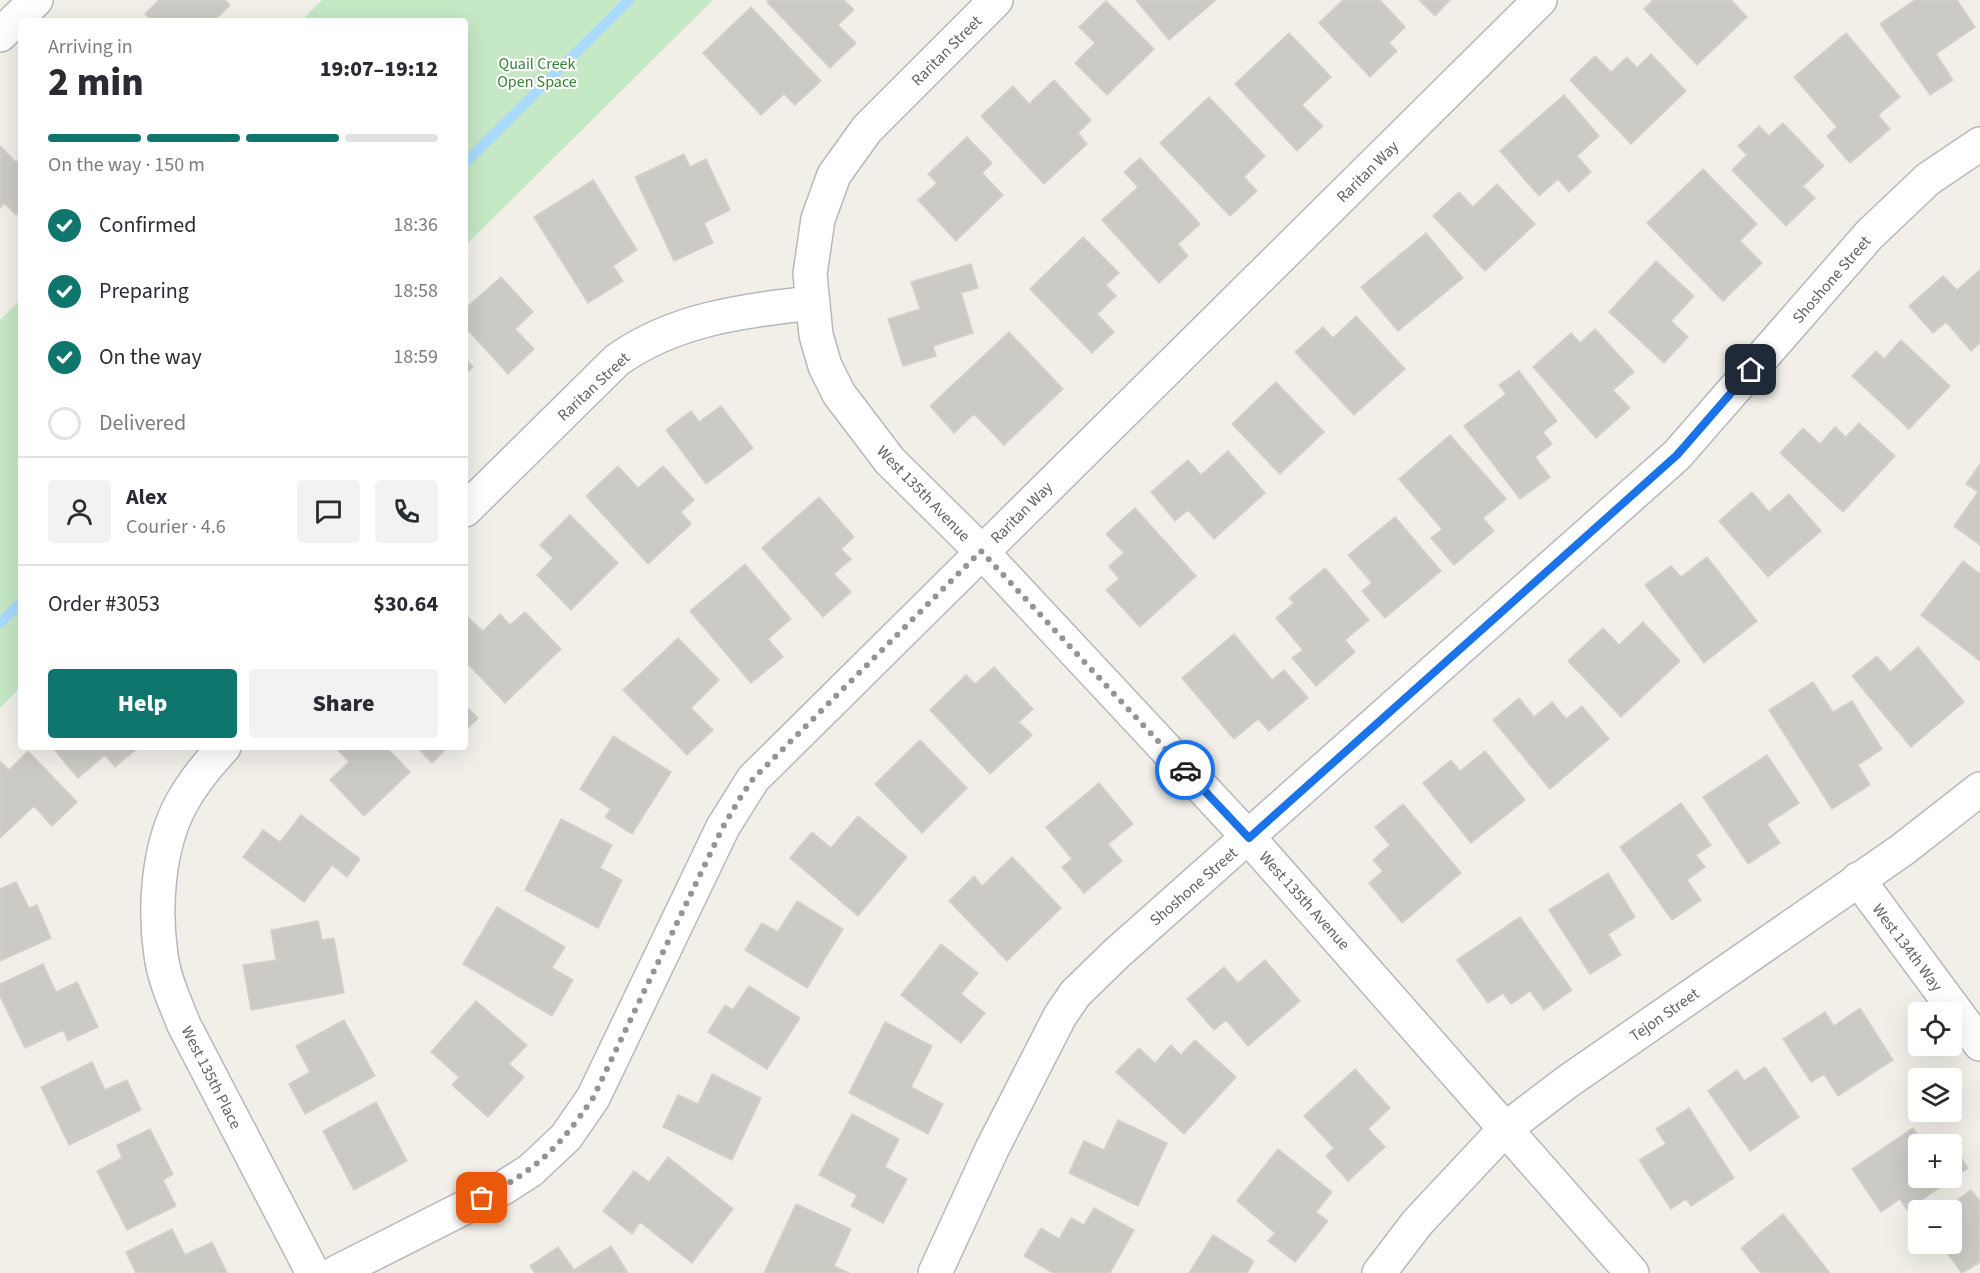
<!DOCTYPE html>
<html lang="en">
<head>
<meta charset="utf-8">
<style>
  body { margin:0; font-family:"Source Sans 3",sans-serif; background:#f2f2f3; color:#2b2b33; height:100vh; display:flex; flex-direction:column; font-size:22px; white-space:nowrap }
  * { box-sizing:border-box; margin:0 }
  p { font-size:20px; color:#7c7c81 }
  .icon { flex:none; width:33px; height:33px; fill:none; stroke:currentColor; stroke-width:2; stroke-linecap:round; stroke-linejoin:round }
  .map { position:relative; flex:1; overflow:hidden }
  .details { position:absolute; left:18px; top:18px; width:450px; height:732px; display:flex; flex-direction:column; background:#fff; border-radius:6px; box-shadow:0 6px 24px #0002 }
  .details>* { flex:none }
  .fabs { position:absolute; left:1908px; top:1002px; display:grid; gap:12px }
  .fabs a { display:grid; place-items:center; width:54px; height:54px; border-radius:6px; background:#fff; box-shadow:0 6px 24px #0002; font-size:30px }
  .pin { position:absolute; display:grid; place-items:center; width:51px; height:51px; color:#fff; margin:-26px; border-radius:12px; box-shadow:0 3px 9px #0006 }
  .courier { position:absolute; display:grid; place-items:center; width:60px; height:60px; margin:-30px; border:4px solid #1a73e8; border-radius:50%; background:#fff; color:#222; box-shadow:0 2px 8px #0007 }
  .summary em { font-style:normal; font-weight:800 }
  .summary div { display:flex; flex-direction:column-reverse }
  .summary { display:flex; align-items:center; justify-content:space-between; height:102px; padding:0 30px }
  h1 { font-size:39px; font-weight:800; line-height:45px }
  .bar { display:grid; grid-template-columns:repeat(4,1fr); gap:9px 6px; align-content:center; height:72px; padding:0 30px }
  .bar i { height:8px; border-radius:4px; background:#e1e1e2 }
  .bar .selected { background:#0f766e }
  .bar p { grid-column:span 4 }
  .line { display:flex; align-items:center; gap:15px; padding:0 30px; border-top:2px solid #e1e1e2 }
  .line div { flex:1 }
  .round { display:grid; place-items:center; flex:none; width:63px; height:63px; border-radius:6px; background:#f2f2f3 }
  ol { padding:0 30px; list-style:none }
  li { display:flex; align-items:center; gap:18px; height:66px }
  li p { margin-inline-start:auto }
  li .icon { padding:6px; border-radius:50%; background:#0f766e; color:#fff; stroke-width:4 }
  li:last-child { color:#7c7c81 }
  li i { width:33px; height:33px; border:3px solid #e1e1e2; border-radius:50% }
  .action { display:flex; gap:12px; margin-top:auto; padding:12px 30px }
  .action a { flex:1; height:69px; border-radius:6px; background:#0f766e; color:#fff; font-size:24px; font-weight:800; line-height:69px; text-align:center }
  .action a+a { background:#f2f2f3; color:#2b2b33 }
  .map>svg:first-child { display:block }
</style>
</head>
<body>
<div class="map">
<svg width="1980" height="1273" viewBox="0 0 1980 1273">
  <rect width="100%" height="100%" fill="#f1efe8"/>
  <path fill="#c5e8c5" d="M 322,0 L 713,0 L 465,246 L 465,21 L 301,21 Z
    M 21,299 L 21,687 L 0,708 L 0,320 Z"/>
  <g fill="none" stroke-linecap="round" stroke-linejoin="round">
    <path stroke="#aadaff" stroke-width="10" d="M 465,163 L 629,0
      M 0,623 L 21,602"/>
  </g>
  <path fill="#cccac5" stroke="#d6d1c6" stroke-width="1.5" d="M 159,0 L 225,0 L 230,5 L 214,21 L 152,21 L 145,14 Z
    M 769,0 L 844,0 L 854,10 L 838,25 L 856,43 L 830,68 L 767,2 Z
    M 1136,0 L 1216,0 L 1169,40 Z
    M 1343,0 L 1380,0 L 1405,27 L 1389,43 L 1397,51 L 1370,77 L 1319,23 Z
    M 1419,0 L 1450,0 L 1435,16 Z
    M 1653,0 L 1731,0 L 1747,17 L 1697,65 L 1644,9 Z
    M 1915,0 L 1957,0 L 1975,27 L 1936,54 L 1953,80 L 1930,95 L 1880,24 Z
    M 1106,1 L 1154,49 L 1107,95 L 1075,63 L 1095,43 L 1079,27 Z
    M 751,7 L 821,81 L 795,105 L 784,94 L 761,115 L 703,53 Z
    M 1289,33 L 1331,77 L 1302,105 L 1323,126 L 1297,151 L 1235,84 Z
    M 1846,33 L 1900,97 L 1878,115 L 1890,129 L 1850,163 L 1827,136 L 1837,127 L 1794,77 Z
    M 1651,54 L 1686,91 L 1631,144 L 1570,80 L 1595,56 L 1611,72 L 1627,57 L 1637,68 Z
    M 1054,80 L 1091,120 L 1078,133 L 1087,144 L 1044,184 L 981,116 L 1013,86 L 1029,104 Z
    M 1564,95 L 1599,136 L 1577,156 L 1591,172 L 1569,192 L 1558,179 L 1539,196 L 1500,151 Z
    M 1209,97 L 1265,156 L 1244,177 L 1257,191 L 1230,216 L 1160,143 Z
    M 1783,123 L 1824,166 L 1803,186 L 1815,198 L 1786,226 L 1732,170 L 1747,155 L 1738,146 L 1759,126 L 1769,136 Z
    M 967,137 L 992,163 L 982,173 L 1003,195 L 956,241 L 918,200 L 937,183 L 928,174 Z
    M 0,146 L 16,162 L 21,157 L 21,210 L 16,215 L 4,203 L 0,208 Z
    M 684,154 L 690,167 L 706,159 L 730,210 L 704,223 L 713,243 L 674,261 L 635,177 Z
    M 1140,158 L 1200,224 L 1178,244 L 1188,256 L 1159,283 L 1102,220 L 1138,187 L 1124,172 Z
    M 1703,169 L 1757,224 L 1740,241 L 1762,263 L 1723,301 L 1647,223 Z
    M 593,180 L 637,250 L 613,266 L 623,281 L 588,303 L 534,217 Z
    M 1497,184 L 1535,224 L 1485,271 L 1433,216 L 1459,192 L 1473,207 Z
    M 1426,233 L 1463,278 L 1398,331 L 1361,287 Z
    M 1083,237 L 1119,273 L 1106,285 L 1116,296 L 1097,314 L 1114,332 L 1092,353 L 1030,289 Z
    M 1656,261 L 1694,296 L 1671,321 L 1688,337 L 1664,363 L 1609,312 Z
    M 971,264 L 978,288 L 961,293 L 973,333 L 933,346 L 936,356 L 903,366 L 888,319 L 920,309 L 911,282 Z
    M 1980,270 L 1980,343 L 1971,351 L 1946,322 L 1933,333 L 1909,306 L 1943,276 L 1957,290 Z
    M 501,277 L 533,312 L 515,329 L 534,349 L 508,374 L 465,327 L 465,309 Z
    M 1356,316 L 1405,369 L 1354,415 L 1295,352 L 1323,327 L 1333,338 Z
    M 1595,329 L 1634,372 L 1613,390 L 1630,408 L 1596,438 L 1533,367 L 1571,333 L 1580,343 Z
    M 1009,332 L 1063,389 L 1004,445 L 974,414 L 954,433 L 930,406 Z
    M 1901,340 L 1950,386 L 1909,429 L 1852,376 L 1876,351 L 1884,359 Z
    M 465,358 L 473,367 L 465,375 Z
    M 1519,371 L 1557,421 L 1543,432 L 1552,444 L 1535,457 L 1550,477 L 1520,499 L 1464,426 L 1506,394 L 1499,385 Z
    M 1276,382 L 1324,432 L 1280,474 L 1232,424 Z
    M 721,406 L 753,448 L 706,484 L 666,430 L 691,411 L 699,422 Z
    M 1859,423 L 1895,456 L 1843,512 L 1780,453 L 1803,428 L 1820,444 L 1835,427 L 1846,437 Z
    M 1450,435 L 1506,499 L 1483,518 L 1494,531 L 1454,565 L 1431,538 L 1442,529 L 1399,479 Z
    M 1228,451 L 1265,493 L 1214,539 L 1188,510 L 1175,521 L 1151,492 L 1188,460 L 1201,475 Z
    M 1980,464 L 1980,545 L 1954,526 L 1978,492 L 1966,484 Z
    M 618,466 L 638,488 L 663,466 L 694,500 L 681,512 L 691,524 L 648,564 L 586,496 Z
    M 1752,492 L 1769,512 L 1789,494 L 1821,531 L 1768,577 L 1719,521 Z
    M 819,497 L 854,537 L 841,549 L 851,559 L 834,574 L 851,592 L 823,617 L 762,548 Z
    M 1135,508 L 1196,576 L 1140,627 L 1106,590 L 1119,579 L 1109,566 L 1124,553 L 1106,534 Z
    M 570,515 L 618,563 L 571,610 L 537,575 L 553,558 L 540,545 Z
    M 1395,517 L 1441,571 L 1385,618 L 1362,591 L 1372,583 L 1348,555 Z
    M 1707,557 L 1757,621 L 1704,663 L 1645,585 L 1671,566 L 1681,577 Z
    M 1963,561 L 1980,574 L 1980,661 L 1921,615 Z
    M 745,564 L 791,619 L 768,639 L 783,657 L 751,683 L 690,611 Z
    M 1325,568 L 1369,620 L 1345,640 L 1355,652 L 1316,686 L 1292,658 L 1303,650 L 1276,618 L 1294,603 L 1289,598 Z
    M 525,612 L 561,649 L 505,703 L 465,661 L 465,615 L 483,631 L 500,614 L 510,625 Z
    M 1643,622 L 1680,661 L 1621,717 L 1568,661 L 1603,628 L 1619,645 Z
    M 1234,634 L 1272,680 L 1284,670 L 1308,698 L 1269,731 L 1258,719 L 1234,739 L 1182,678 Z
    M 678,638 L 719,680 L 691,708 L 713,730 L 687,755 L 623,690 Z
    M 1918,647 L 1964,702 L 1911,747 L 1852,676 L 1877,656 L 1890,672 Z
    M 994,667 L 1033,709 L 1019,722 L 1032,735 L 990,774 L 930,710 L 966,675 L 975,684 Z
    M 1813,682 L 1833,712 L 1852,701 L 1882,749 L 1858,765 L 1870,785 L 1832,809 L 1769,710 Z
    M 1519,698 L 1534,717 L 1552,702 L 1566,719 L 1582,706 L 1609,739 L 1550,789 L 1493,720 Z
    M 465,705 L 478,718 L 465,731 Z
    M 613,736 L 671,772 L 632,834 L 605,817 L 611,809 L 580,789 Z
    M 920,740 L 967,788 L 922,833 L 875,784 Z
    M 52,747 L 139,747 L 115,767 L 105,755 L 78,778 Z
    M 386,747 L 410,772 L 364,816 L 330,780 L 349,762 L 336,748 Z
    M 417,747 L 448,747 L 432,763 Z
    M 28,751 L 77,802 L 52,826 L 34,806 L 0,838 L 0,761 L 9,770 Z
    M 1485,751 L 1525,800 L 1471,843 L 1423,783 L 1451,760 L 1460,771 Z
    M 1767,755 L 1799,803 L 1767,824 L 1780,843 L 1748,864 L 1703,797 Z
    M 1099,783 L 1133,824 L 1108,844 L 1122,861 L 1084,893 L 1062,867 L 1072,859 L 1046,827 Z
    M 1681,803 L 1711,845 L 1696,855 L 1705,867 L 1687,880 L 1701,900 L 1672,920 L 1620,847 Z
    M 1403,804 L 1461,873 L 1402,923 L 1369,883 L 1383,871 L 1373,860 L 1390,845 L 1375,827 Z
    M 301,815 L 360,859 L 347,877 L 332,865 L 304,902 L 243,857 L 263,830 L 280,842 Z
    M 858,816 L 907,857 L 858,916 L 790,858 L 812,832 L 831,848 Z
    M 561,819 L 612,845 L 600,868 L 622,880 L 598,928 L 525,890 Z
    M 1012,857 L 1061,908 L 1007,961 L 949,901 L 974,876 L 982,886 Z
    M 1608,873 L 1635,917 L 1608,934 L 1621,955 L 1590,974 L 1549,910 Z
    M 16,882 L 29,908 L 37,905 L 51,938 L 0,961 L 0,889 Z
    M 797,901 L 843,929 L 807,988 L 745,950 L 762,923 L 778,932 Z
    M 497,907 L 565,947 L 552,968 L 573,980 L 552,1016 L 463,964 Z
    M 1520,917 L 1572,990 L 1544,1010 L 1530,991 L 1511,1004 L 1503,993 L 1488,1003 L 1457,960 Z
    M 318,921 L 322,940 L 334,938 L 344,993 L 251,1010 L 243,965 L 276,960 L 271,930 Z
    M 941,944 L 978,973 L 961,994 L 985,1013 L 961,1043 L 901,995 Z
    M 1265,960 L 1300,1001 L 1248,1046 L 1226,1020 L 1214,1030 L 1187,999 L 1224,967 L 1238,983 Z
    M 43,964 L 56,992 L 77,982 L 98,1027 L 68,1041 L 63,1030 L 25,1048 L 0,996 L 0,984 Z
    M 749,986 L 800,1018 L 767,1069 L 708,1032 L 725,1005 L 733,1010 Z
    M 476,1001 L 527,1045 L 509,1064 L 524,1077 L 488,1117 L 452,1085 L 459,1077 L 431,1052 Z
    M 1860,1008 L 1893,1060 L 1838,1096 L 1824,1074 L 1811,1082 L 1783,1039 L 1825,1012 L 1834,1026 Z
    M 344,1020 L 375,1076 L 305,1114 L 289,1084 L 310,1072 L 296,1046 Z
    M 885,1022 L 932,1046 L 911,1087 L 943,1104 L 928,1134 L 849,1093 Z
    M 1195,1040 L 1236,1077 L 1184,1134 L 1116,1072 L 1139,1048 L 1155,1063 L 1171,1045 L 1181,1055 Z
    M 92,1062 L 105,1090 L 127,1080 L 141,1110 L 69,1145 L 41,1087 Z
    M 1765,1067 L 1799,1117 L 1750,1151 L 1708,1091 L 1737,1070 L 1744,1081 Z
    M 1355,1069 L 1390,1108 L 1368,1129 L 1385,1147 L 1348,1181 L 1326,1156 L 1334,1148 L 1304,1116 Z
    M 712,1074 L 761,1098 L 732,1160 L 663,1127 L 678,1095 L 698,1104 Z
    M 376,1102 L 407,1161 L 354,1190 L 323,1131 Z
    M 1689,1108 L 1734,1178 L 1691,1206 L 1686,1199 L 1671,1209 L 1639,1160 L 1666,1144 L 1656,1129 Z
    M 852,1114 L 899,1139 L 885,1167 L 907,1179 L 883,1223 L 851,1206 L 857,1195 L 819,1175 Z
    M 1118,1120 L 1167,1143 L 1138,1206 L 1069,1173 L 1084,1141 L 1104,1150 Z
    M 1913,1128 L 1924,1144 L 1918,1144 L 1918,1178 L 1952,1178 L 1952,1144 L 1938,1144 L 1948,1138 L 1968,1168 L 1907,1210 L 1900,1199 L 1881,1212 L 1852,1169 Z
    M 150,1129 L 173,1174 L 163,1180 L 176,1206 L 127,1230 L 97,1171 L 122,1158 L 117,1145 Z
    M 1278,1149 L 1332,1192 L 1316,1212 L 1328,1221 L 1295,1262 L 1268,1241 L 1275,1233 L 1237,1201 Z
    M 668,1157 L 733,1209 L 692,1263 L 640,1222 L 632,1234 L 603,1211 L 634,1171 L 649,1182 Z
    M 1971,1190 L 1980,1201 L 1980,1262 L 1962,1273 L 1940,1244 L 1952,1244 L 1952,1210 L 1944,1210 Z
    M 796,1204 L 851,1229 L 834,1266 L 849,1273 L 764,1273 Z
    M 1094,1208 L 1134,1230 L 1110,1273 L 1053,1273 L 1024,1256 L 1041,1228 L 1059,1239 L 1071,1218 L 1084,1225 Z
    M 1783,1214 L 1830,1273 L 1761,1273 L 1741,1248 Z
    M 172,1229 L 185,1255 L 212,1242 L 227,1273 L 136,1273 L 126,1252 Z
    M 1213,1235 L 1254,1261 L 1247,1273 L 1189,1273 Z
    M 611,1246 L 628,1273 L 535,1273 L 530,1266 L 558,1247 L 574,1270 Z"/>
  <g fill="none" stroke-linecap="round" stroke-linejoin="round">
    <g stroke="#b5b8bc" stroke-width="36">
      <path id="street" d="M 996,0 L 867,129 L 834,175 L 818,219 L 810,274 L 816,335 L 825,366 L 839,394 L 890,461 L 981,551 L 1249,838 L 1632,1273
        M 0,35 L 36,0
        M 465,510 L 617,360 C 675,319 742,311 811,303
        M 224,747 C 208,764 191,785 180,806 C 158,849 154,908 161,955 C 164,979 175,1002 184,1025 L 313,1273
        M 1858,879 L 1980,1044
        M 335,1273 L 503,1188 L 531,1170 L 566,1137 L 593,1098 L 723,827 L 753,779 L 1540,0
        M 935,1273 L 992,1149 L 1060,1016 L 1075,994 L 1116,954 L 1677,455 L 1869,235 L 1928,179 L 1980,144
        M 1379,1273 L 1417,1223 L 1504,1130 L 1567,1082 L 1902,850 L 1980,789"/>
    </g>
    <use href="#street" stroke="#fff" stroke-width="33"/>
  </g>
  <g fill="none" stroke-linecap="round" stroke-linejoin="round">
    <path stroke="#929495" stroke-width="6" stroke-dasharray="0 10.8" d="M 482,1198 C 536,1170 559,1148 593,1098 L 723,827 L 740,798 L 753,779 L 981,551 L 1185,770"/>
    <path stroke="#1a73e8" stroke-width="8" d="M 1185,770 L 1249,838 L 1677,455 L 1751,370"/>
  </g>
  <g text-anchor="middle" stroke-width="4.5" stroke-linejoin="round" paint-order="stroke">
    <g font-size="16" fill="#5f6368" stroke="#fff">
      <text transform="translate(946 50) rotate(-45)" y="6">Raritan Street</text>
      <text transform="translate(1367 171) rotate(-45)" y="6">Raritan Way</text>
      <text transform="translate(1831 279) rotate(-49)" y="6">Shoshone Street</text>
      <text transform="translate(593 386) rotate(-43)" y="6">Raritan Street</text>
      <text transform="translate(924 493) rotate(46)" y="6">West 135th Avenue</text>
      <text transform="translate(1021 512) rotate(-45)" y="6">Raritan Way</text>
      <text transform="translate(1193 886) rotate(-41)" y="6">Shoshone Street</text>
      <text transform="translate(1305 900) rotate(48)" y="6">West 135th Avenue</text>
      <text transform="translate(1908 947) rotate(53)" y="6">West 134th Way</text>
      <text transform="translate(1664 1014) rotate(-35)" y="6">Tejon Street</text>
      <text transform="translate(212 1077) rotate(63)" y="6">West 135th Place</text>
    </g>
    <g font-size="16" fill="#348238" stroke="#fff">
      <text x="537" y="69">Quail Creek<tspan x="537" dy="18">Open Space</tspan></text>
    </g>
  </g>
</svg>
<div class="fabs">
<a><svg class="icon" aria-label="locate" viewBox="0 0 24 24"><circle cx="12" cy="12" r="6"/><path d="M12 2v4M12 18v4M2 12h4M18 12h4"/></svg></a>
<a><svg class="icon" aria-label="layers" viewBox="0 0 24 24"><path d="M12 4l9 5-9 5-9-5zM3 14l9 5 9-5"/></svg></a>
<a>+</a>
<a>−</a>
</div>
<div class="pin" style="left:482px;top:1198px;background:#ea580c"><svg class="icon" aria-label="bag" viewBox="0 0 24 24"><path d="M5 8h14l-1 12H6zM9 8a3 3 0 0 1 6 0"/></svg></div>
<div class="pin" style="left:1751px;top:370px;background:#1f2937"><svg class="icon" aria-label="home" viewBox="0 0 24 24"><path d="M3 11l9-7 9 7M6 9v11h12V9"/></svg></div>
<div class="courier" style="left:1185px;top:770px"><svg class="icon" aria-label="car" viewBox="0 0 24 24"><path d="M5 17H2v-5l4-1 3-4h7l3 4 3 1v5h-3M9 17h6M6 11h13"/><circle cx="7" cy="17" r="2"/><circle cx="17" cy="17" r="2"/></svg></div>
<section class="details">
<div class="summary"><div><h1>2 min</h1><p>Arriving in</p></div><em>19:07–19:12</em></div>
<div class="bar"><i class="selected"></i><i class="selected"></i><i class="selected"></i><i></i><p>On the way · 150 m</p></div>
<ol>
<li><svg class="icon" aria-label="check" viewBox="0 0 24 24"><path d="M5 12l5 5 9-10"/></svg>Confirmed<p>18:36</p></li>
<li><svg class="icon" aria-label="check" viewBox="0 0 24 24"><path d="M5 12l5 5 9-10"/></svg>Preparing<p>18:58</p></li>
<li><svg class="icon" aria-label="check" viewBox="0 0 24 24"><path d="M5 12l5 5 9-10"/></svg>On the way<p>18:59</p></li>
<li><i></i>Delivered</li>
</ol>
<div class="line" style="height:108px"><a class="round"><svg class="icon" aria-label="person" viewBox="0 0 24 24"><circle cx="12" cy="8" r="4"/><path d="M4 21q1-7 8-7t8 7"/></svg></a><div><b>Alex</b><p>Courier · 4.6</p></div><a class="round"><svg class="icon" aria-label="chat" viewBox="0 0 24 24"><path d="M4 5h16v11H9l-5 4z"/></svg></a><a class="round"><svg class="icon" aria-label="phone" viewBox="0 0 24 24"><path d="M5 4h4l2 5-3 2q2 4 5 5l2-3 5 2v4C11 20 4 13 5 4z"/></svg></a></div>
<div class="line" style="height:78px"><div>Order #3053</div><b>$30.64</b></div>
<div class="action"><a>Help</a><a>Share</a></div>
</section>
</div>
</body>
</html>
